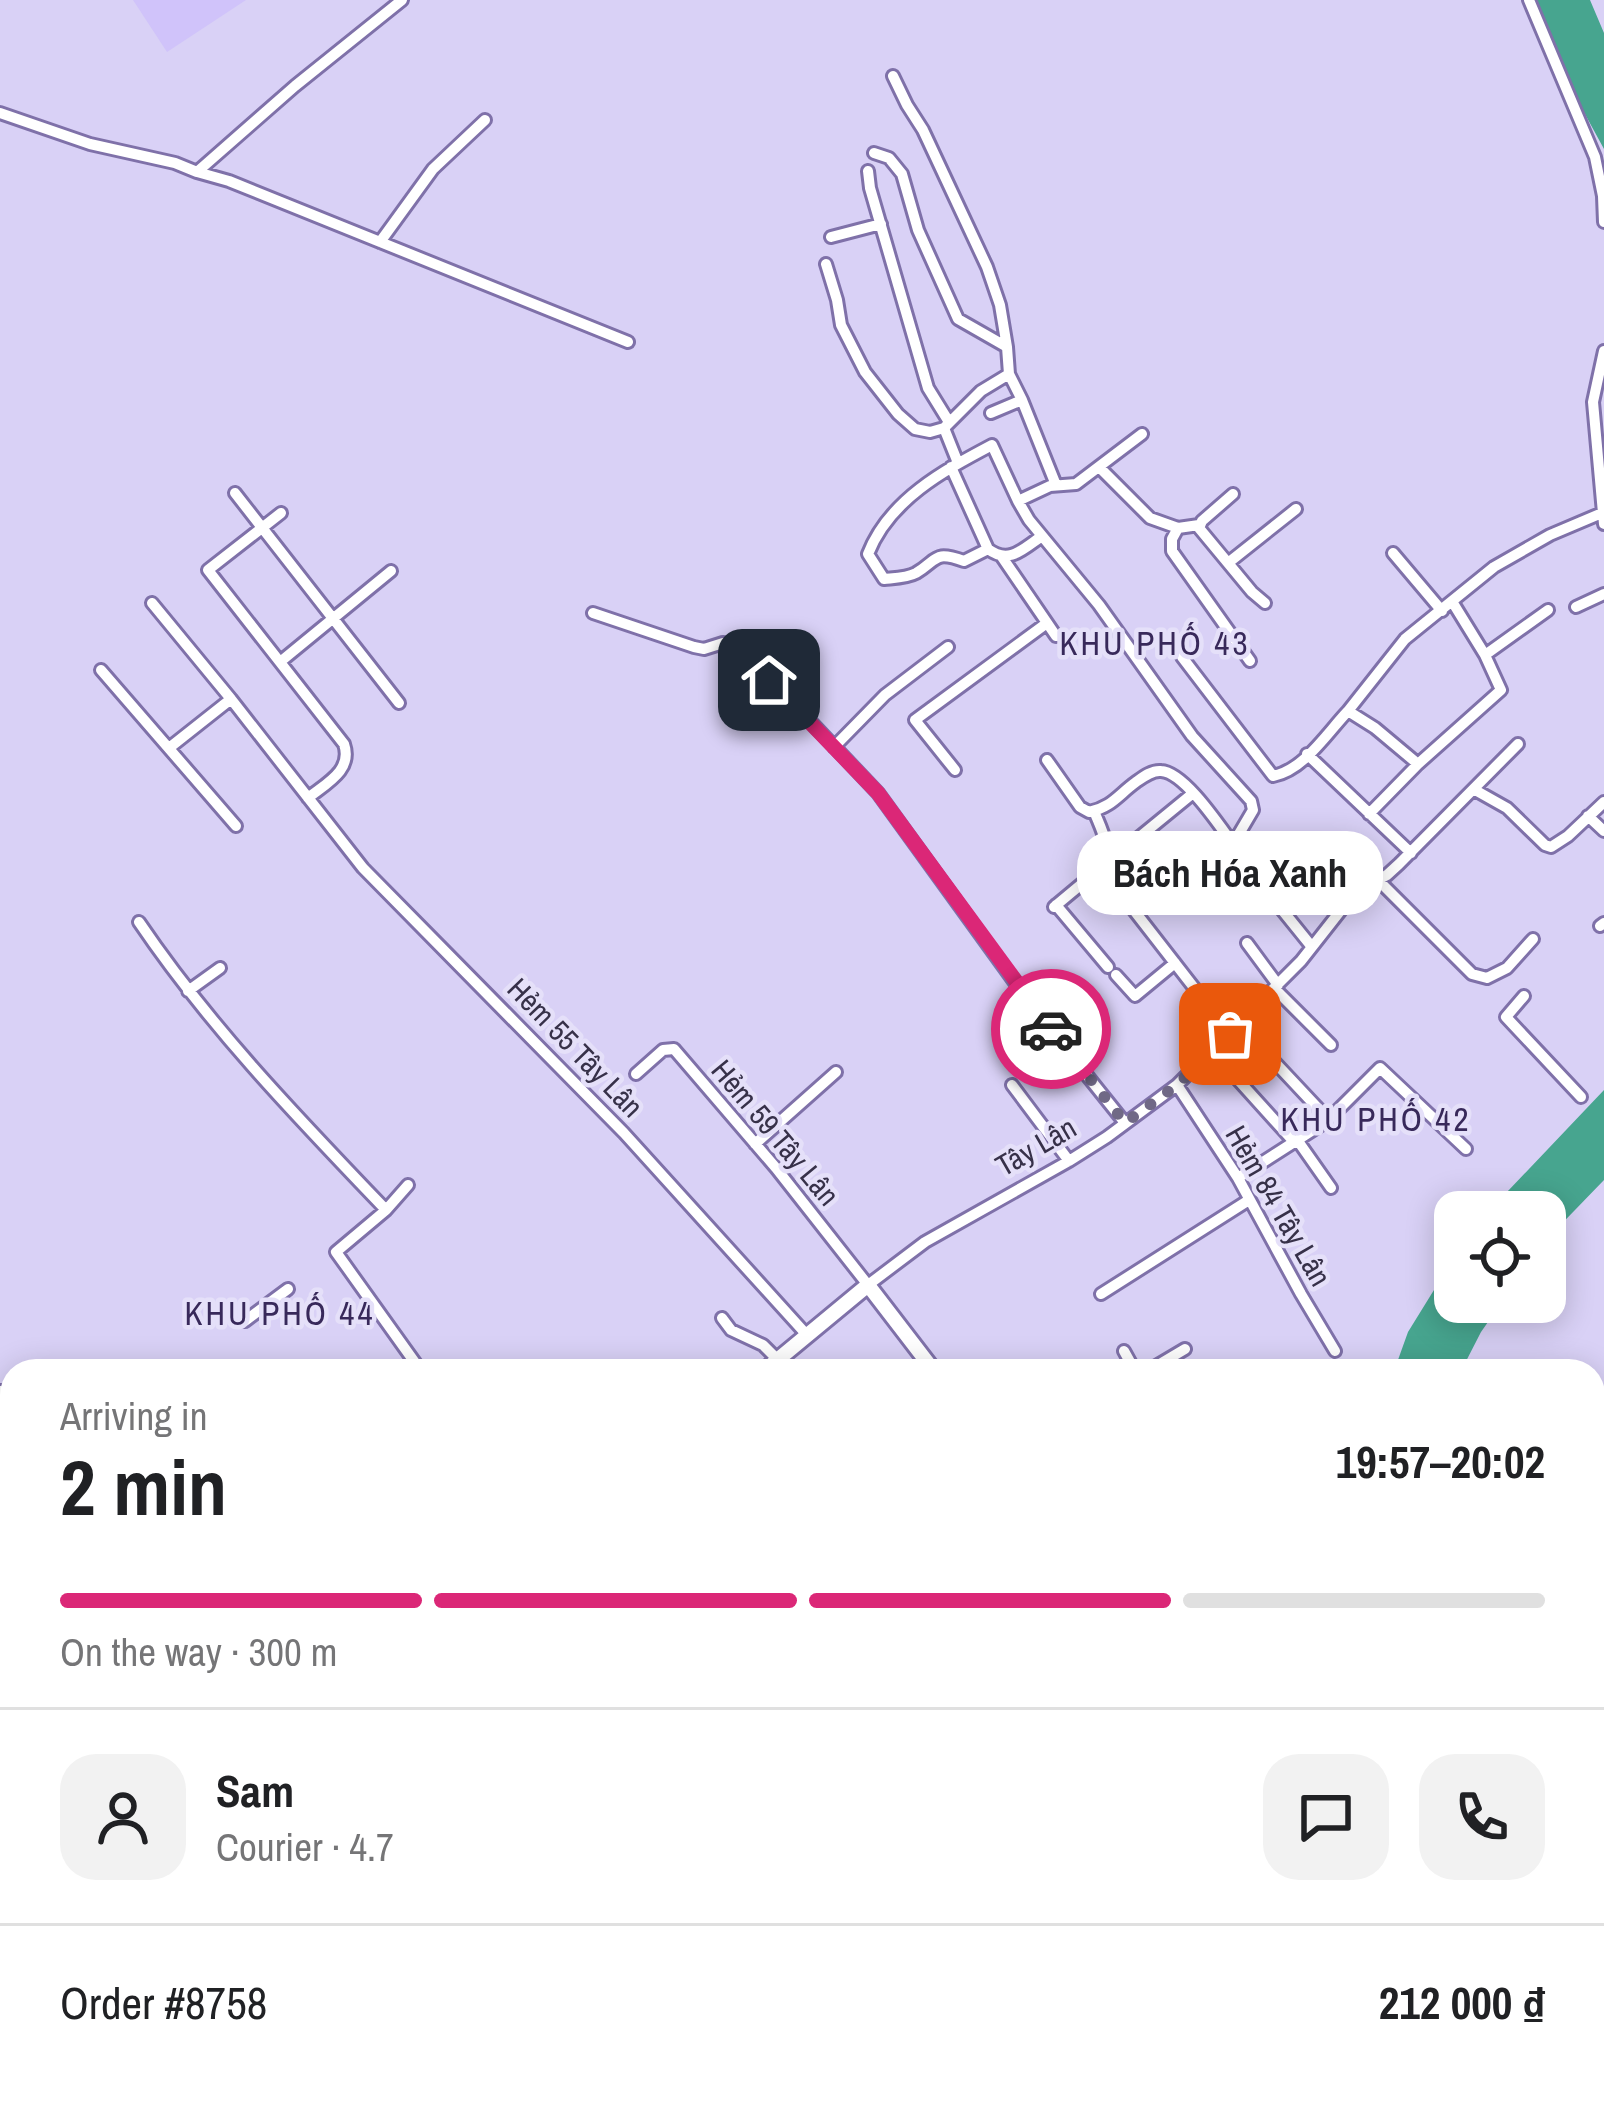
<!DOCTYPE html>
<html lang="en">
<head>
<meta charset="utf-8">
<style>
  body { margin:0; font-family:"Archivo Narrow",sans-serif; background:#f2f2f2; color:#202124; height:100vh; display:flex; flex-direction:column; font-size:45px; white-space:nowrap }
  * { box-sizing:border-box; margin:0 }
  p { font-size:39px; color:#757577 }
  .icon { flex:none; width:66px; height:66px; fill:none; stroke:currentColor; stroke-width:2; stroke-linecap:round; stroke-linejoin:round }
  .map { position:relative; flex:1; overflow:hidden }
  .details { position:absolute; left:0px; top:1359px; width:1605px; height:744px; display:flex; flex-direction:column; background:#fff; border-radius:36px 36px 0 0; box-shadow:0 6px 30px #0003 }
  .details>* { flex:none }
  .fabs { position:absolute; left:1434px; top:1191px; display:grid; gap:24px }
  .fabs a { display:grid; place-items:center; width:132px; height:132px; border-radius:24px; background:#fff; box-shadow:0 6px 30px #0003; font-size:60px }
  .pin { position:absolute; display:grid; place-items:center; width:102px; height:102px; color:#fff; margin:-51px; border-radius:24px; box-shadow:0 6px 18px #0006 }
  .courier { position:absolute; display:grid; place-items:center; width:120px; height:120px; margin:-60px; border:9px solid #db2777; border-radius:50%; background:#fff; color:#222; box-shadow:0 3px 15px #0007 }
  .bubble { position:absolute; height:84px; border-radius:36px; background:#fff; box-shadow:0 6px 30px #0003; font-size:39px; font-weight:700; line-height:84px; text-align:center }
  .summary em { font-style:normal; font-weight:700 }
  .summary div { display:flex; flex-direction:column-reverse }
  .summary { display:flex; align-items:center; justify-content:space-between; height:204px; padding:0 60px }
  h1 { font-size:78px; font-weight:700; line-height:90px }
  .bar { display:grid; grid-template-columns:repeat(4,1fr); gap:18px 12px; align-content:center; height:144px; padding:0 60px }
  .bar i { height:15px; border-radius:9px; background:#e0e0e0 }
  .bar .on { background:#db2777 }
  .bar p { grid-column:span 4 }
  .line { display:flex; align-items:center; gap:30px; padding:0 60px; border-top:3px solid #e0e0e0 }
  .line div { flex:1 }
  .round { display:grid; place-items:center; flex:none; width:126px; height:126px; border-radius:36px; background:#f2f2f2 }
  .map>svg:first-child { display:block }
</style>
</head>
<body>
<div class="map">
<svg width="1604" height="2103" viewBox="0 0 1604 2103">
  <rect width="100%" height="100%" fill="#d9d1f6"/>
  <path fill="#d0c3fa" d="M 133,0 L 246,0 L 167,52 Z"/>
  <path fill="#47a58f" d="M 1536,0 L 1590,0 L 1604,33 L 1604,149 L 1568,83 Z
    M 1604,1090 L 1604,1180 L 1545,1241 L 1545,1212 L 1488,1212 Z
    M 1455,1256 L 1455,1302 L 1502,1302 L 1481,1332 L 1461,1371 L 1394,1371 L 1408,1332 Z"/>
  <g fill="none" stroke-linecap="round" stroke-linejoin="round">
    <g stroke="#7f71a9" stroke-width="16">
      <path id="minor" d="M 1529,0 L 1595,157 L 1603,196 L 1604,222
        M 893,76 L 907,105 L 923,130 L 987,267 L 1000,305 L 1007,347 L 1009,374 L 1022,400
        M 0,113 L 90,144 L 175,163 L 197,172 L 295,86 L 402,0
        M 874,153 L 889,158 L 902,174 L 918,230 L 958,319 L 1007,347
        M 868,171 L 870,188 L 928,388 L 949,422
        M 197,172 L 229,181 L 628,342
        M 831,237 L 881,224
        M 380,242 L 433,169 L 485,120
        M 826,264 L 837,300 L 841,325 L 865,372 L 898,414 L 915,429 L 930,432 L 944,428
        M 1604,351 L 1593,402 L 1604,524
        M 991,413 L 1022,400 L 1056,485
        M 1142,434 L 1076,484 L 1050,486 L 1018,501 L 1029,520 L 1099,605 L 1192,736 L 1251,801 L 1253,810 L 1233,844 L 1245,864 L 1312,947
        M 958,463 L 944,428 L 981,391 L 1009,374
        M 951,467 L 988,549 C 1009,565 1023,549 1042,536
        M 1099,467 L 1150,518 L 1178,528 L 1199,525
        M 235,493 L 399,703
        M 1233,494 L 1202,521 L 1199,528 L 1252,592 L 1265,603
        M 281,513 L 208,570 L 344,744 C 353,770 327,783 308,798
        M 1178,528 L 1172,539 L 1172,551 L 1250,661
        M 988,549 L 964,561 C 933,550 938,560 916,573 C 907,578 893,578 884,579 L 868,554 C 889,500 943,471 992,445 L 1018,501
        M 1393,553 L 1442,611
        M 1002,557 L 1056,636
        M 1228,563 L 1296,509
        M 152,603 L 231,699 L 169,748
        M 1576,607 L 1604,594
        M 593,613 L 694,647 L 704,649 L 723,643 L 747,659 L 791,701 L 878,793 L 1037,1013 L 1125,1123
        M 1485,655 L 1548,610
        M 1182,657 L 1273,776 C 1304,770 1327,733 1348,711 L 1375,728 L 1418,764 L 1501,690 L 1485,655 L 1453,603
        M 280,662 L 391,571
        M 101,670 L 236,826
        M 231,699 L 363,868 L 624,1133 L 806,1334
        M 1348,711 L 1405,639 L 1494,567 L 1550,535 L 1602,513
        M 834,747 L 885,695 L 948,647
        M 1307,754 L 1411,853
        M 1047,760 L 1080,807 L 1089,812 C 1112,807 1118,795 1136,782 C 1143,777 1152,770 1161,771 C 1184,772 1219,825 1233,844
        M 955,770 L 915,720 L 1047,623
        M 1475,790 L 1507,808 L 1545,845 L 1551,847 L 1568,836 L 1604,802
        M 1369,814 L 1418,764
        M 1588,816 L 1604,831
        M 1137,839 L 1192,794
        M 1377,879 L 1472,974 L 1487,978 L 1507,968 L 1533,939
        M 1129,904 L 1230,1034
        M 1056,905 L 1108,967
        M 1054,907 L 1102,867 C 1113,849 1101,829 1094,811
        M 139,922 C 210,1027 298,1118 386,1210
        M 1600,926 L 1604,923
        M 1247,943 L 1278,985
        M 1116,975 L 1135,996 L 1175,963
        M 1274,988 L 1331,1045
        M 188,991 L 220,968
        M 1524,996 L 1506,1017 L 1581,1097
        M 1239,1024 L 1328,1119
        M 1212,1051 L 1295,1143
        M 636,1074 L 663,1050 L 674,1049 L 776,1168 L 868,1285 L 925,1242 L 1069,1161 L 1107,1137 L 1177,1085 L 1301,961 L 1345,905 L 1362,888 L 1387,875 L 1399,864 L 1518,744
        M 1012,1085 L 1069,1161
        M 1177,1085 L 1238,1178 L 1301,1294 L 1335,1351
        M 1298,1141 L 1331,1188
        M 755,1144 L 836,1072
        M 1238,1178 L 1327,1121 L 1380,1068 L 1466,1149
        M 408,1185 L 386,1210 L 336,1252 L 421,1371
        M 1101,1294 L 1249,1200
        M 722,1318 L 731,1330 L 763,1345 L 777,1359
        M 245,1321 L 288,1289
        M 1124,1351 L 1135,1371
        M 1148,1371 L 1185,1349
        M 0,1391 L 12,1407
        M 1593,1587 L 1604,1565
        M 1593,1875 L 1604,1859
        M 1593,2012 L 1604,2036
        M 1347,2091 L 1353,2103
        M 1532,2091 L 1538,2103"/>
    </g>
    <g stroke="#7f71a9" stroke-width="20">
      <path id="tertiary" d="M 764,1371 L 868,1285 L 934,1371
        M 1593,1417 L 1604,1406
        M 1593,1546 L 1604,1548"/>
    </g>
    <g stroke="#7f71a9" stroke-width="21">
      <path id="secondary" d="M 0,1992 L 12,1986"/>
    </g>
    <g stroke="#fff" stroke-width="22">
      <path id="trunk" d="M 0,1679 L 12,1691
        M 0,1711 L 12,1722
        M 0,1730 L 12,1741
        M 393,2091 L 406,2103
        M 410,2091 L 423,2103
        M 429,2091 L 443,2103"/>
    </g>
    <use href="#minor" stroke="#fff" stroke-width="10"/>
    <use href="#tertiary" stroke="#fff" stroke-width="14"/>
    <use href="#secondary" stroke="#fff" stroke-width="15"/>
    <use href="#trunk" stroke="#5bbbea" stroke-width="16"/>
  </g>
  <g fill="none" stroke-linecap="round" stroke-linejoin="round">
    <path stroke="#706986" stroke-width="12" stroke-dasharray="0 21.6" d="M 1051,1029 L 1125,1123 L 1177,1085 L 1230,1034"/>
    <path stroke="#db2777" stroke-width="15" d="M 769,680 L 878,793 L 1051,1029"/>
  </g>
  <g text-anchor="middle" stroke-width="9" stroke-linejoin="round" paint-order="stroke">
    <g font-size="30" fill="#373149" stroke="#e5e0f9">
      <text transform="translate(575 1048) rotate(46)" y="10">Hẻm 55 Tây Lân</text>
      <text transform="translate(775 1133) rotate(50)" y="10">Hẻm 59 Tây Lân</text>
      <text transform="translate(1036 1147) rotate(-30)" y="10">Tây Lân</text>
      <text transform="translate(1278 1206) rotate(60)" y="10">Hẻm 84 Tây Lân</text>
    </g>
    <g font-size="33" letter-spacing="3" fill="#38295a" stroke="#e5e0f9">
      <text x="1155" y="655">KHU PHỐ 43</text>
      <text x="1376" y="1131">KHU PHỐ 42</text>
      <text x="280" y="1325">KHU PHỐ 44</text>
    </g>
  </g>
</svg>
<div class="fabs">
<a><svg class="icon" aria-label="locate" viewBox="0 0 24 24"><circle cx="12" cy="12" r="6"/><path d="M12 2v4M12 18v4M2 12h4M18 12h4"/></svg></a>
</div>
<div class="pin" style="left:1230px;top:1034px;background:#ea580c"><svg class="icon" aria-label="bag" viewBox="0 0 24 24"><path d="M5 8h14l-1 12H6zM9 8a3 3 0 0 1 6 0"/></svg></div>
<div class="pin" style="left:769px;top:680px;background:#1f2937"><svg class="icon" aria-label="home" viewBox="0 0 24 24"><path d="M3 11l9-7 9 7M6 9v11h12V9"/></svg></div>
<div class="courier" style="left:1051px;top:1029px"><svg class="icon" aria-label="car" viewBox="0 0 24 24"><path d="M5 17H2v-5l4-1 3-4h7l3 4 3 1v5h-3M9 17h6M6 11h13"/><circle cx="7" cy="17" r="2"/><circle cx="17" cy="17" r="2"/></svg></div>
<div class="bubble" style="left:1077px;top:831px;width:306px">Bách Hóa Xanh</div>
<section class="details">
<div class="summary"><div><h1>2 min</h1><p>Arriving in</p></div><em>19:57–20:02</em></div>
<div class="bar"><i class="on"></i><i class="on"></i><i class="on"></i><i></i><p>On the way · 300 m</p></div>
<div class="line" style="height:216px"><a class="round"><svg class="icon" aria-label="person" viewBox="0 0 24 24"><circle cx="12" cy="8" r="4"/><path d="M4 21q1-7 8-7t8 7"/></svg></a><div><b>Sam</b><p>Courier · 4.7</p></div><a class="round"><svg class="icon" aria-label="chat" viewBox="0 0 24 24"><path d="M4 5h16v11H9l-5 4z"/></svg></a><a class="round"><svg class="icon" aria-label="phone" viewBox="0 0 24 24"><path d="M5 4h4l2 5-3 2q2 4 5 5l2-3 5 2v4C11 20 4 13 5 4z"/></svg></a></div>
<div class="line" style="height:156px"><div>Order #8758</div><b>212 000 ₫</b></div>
</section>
</div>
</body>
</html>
